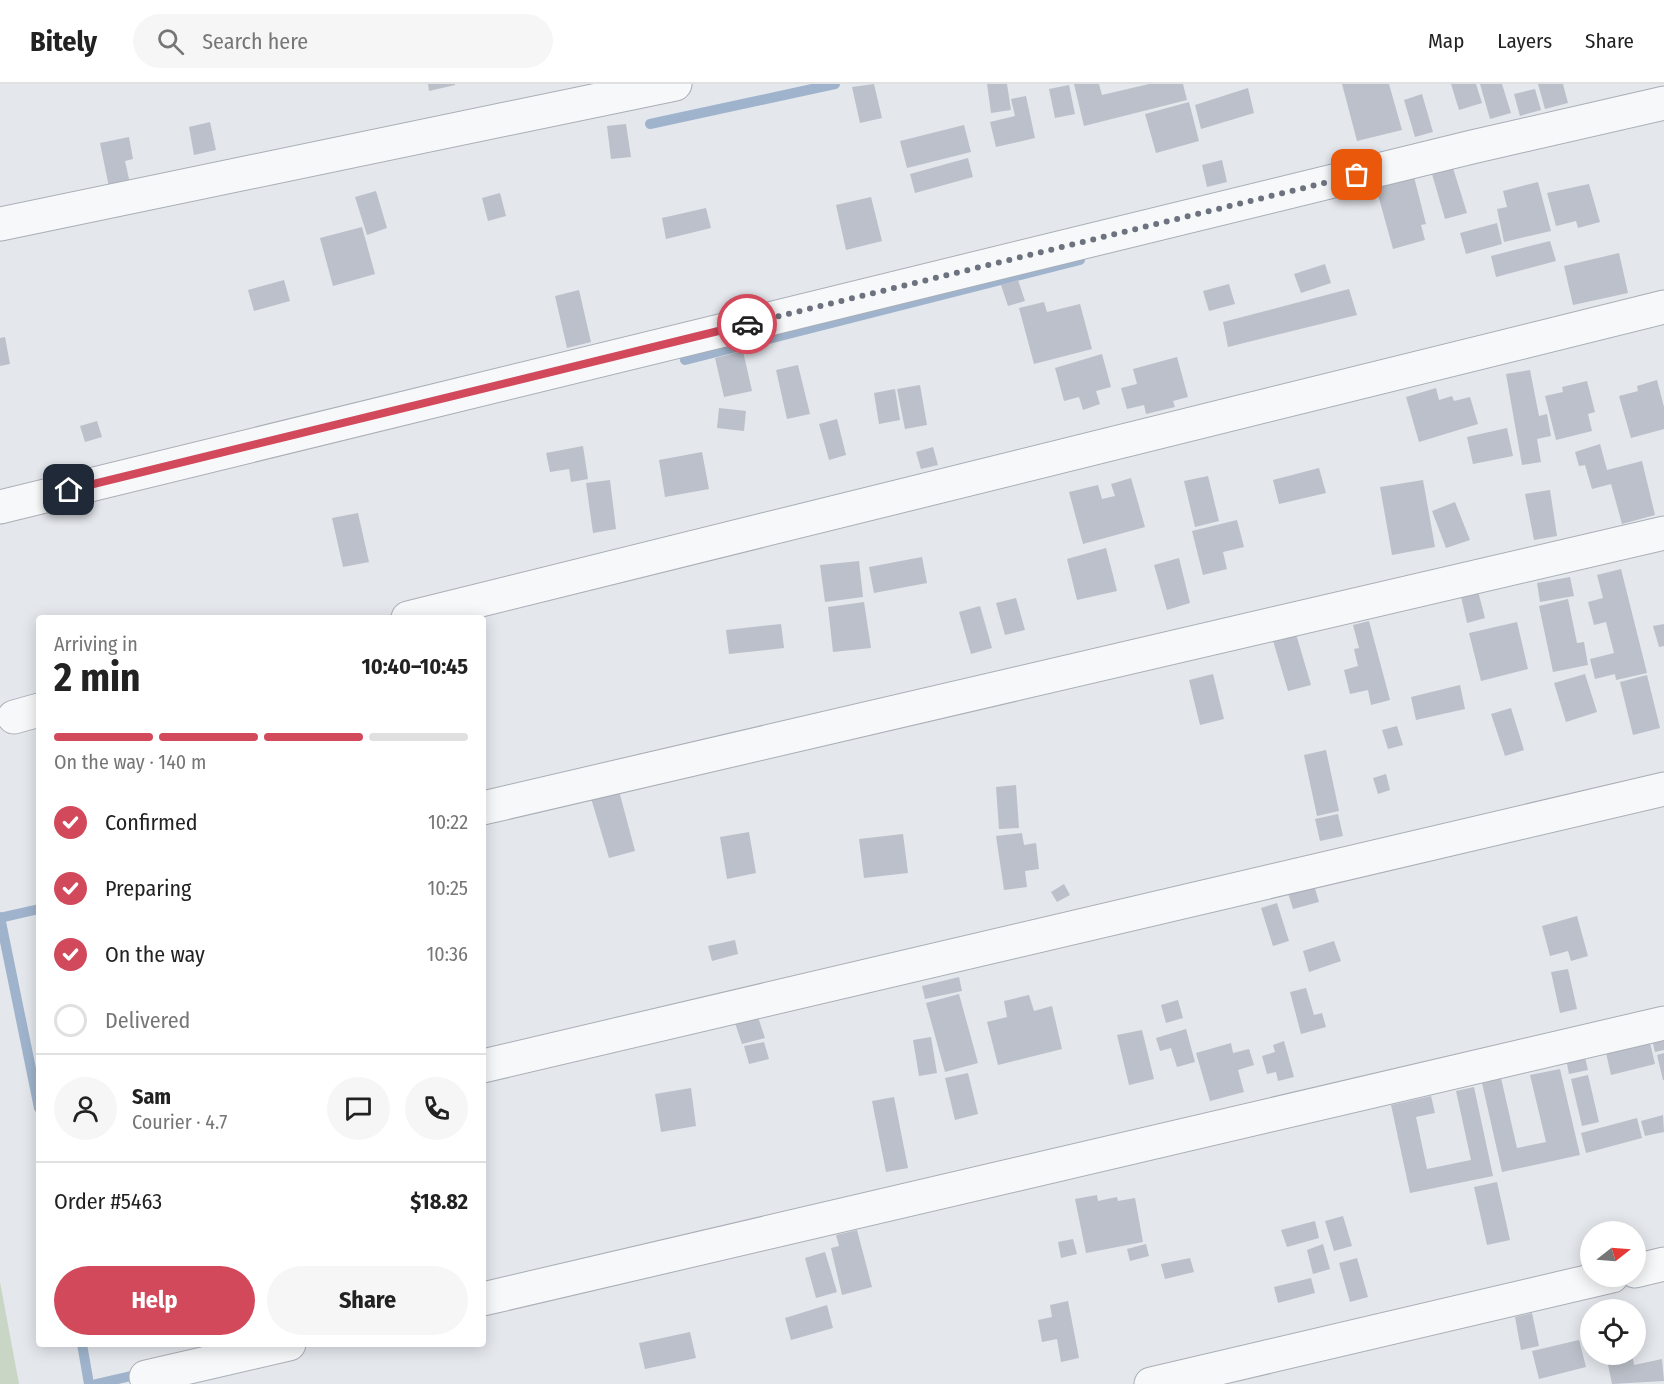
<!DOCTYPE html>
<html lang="en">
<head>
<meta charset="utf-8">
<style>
  body { margin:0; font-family:"Fira Sans Condensed",sans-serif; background:#f6f6f6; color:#222; height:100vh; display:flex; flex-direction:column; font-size:22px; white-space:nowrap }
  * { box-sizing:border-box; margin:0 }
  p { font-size:20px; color:#767676 }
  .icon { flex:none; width:33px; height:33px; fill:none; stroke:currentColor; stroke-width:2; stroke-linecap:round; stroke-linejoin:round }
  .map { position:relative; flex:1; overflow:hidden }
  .sheet { position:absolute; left:36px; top:531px; width:450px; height:732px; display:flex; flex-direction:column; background:#fff; border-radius:6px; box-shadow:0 3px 15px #0003 }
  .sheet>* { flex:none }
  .needle { width:39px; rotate:73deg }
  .buttons { position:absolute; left:1580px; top:1137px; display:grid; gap:12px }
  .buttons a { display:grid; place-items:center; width:66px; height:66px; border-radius:50%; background:#fff; box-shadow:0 3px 15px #0003; font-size:30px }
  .pin { position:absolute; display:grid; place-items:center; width:51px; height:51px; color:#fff; margin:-26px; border-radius:12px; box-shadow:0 3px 9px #0006 }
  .courier { position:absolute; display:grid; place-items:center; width:60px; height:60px; margin:-30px; border:4px solid #d1495b; border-radius:50%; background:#fff; color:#222; box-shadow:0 2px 8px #0007 }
  .head em { font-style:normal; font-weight:700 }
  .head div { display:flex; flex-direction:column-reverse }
  .head { display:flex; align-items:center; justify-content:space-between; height:102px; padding:0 18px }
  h1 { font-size:39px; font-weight:700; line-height:45px }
  .bar { display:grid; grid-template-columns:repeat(4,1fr); gap:9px 6px; align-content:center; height:72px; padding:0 18px }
  .bar i { height:8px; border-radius:4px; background:#e0e0e0 }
  .bar .selected { background:#d1495b }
  .bar p { grid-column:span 4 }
  .line { display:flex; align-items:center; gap:15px; padding:0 18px; border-top:2px solid #e0e0e0 }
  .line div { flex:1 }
  .round { display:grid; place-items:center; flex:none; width:63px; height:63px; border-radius:32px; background:#f6f6f6 }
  ol { padding:0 18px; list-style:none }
  li { display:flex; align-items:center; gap:18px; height:66px }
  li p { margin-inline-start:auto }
  li .icon { padding:6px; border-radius:50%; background:#d1495b; color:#fff; stroke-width:4 }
  li:last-child { color:#767676 }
  li i { width:33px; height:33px; border:3px solid #e0e0e0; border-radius:50% }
  .action { display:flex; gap:12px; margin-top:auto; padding:12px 18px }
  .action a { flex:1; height:69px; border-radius:36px; background:#d1495b; color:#fff; font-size:24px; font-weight:700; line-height:69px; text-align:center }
  .action a+a { background:#f6f6f6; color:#222 }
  header { display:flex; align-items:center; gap:36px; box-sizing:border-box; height:84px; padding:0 30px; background:#fff; border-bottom:2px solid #e0e0e0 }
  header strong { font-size:28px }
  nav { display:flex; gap:33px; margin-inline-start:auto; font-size:21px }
  .search { width:420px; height:54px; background:#f6f6f6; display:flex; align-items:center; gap:15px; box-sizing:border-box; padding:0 21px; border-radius:33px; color:#767676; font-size:22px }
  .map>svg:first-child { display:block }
</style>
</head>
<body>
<header>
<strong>Bitely</strong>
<div class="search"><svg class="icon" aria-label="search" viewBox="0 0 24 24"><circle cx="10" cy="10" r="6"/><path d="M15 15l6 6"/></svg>Search here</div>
<nav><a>Map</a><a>Layers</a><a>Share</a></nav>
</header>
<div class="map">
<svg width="1664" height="1300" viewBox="0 0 1664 1300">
  <rect width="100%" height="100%" fill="#e4e7ec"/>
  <path fill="#c9d6c5" d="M 0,1198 L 19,1300 L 0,1300 Z"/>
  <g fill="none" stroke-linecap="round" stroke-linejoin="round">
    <path stroke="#9fb4cc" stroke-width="10" d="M 650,40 L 835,0
      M 685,276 L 1080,176
      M 0,833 L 39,1024
      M 0,834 L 39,825
      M 82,1260 L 89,1300
      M 96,1300 L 144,1289"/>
  </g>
  <path fill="#bbc0ca" d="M 428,0 L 455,0 L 455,1 L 429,7 Z
    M 874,0 L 882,34 L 860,39 L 852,3 Z
    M 987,0 L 1007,0 L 1011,26 L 991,29 Z
    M 1074,0 L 1099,0 L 1102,11 L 1149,0 L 1183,0 L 1187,16 L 1084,42 Z
    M 1342,0 L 1389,0 L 1402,46 L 1357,57 Z
    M 1451,0 L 1476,0 L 1482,19 L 1459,26 Z
    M 1480,0 L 1502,0 L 1511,29 L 1490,35 Z
    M 1538,0 L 1563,0 L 1568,19 L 1545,25 Z
    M 1069,1 L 1075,30 L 1055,34 L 1049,5 Z
    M 1248,4 L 1254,29 L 1201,45 L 1195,21 Z
    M 1535,5 L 1541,26 L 1520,32 L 1514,10 Z
    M 1422,10 L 1433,48 L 1415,53 L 1404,16 Z
    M 1026,12 L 1035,54 L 996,63 L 990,38 L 1015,32 L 1011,15 Z
    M 1189,18 L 1199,57 L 1156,69 L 1145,30 Z
    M 210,38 L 216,66 L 194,71 L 189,43 Z
    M 626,40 L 631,73 L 611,75 L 607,42 Z
    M 964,41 L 971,68 L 907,84 L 900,57 Z
    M 129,53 L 133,75 L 125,77 L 131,104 L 110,108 L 100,59 Z
    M 968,74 L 973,93 L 915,109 L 910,90 Z
    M 1222,76 L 1227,98 L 1207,103 L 1202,81 Z
    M 1453,84 L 1467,129 L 1445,135 L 1432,90 Z
    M 1413,89 L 1426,140 L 1421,141 L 1425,156 L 1393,165 L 1375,100 Z
    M 1538,98 L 1551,147 L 1504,158 L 1497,125 L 1507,123 L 1503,107 Z
    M 1589,100 L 1600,138 L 1578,144 L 1576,137 L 1556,142 L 1547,109 Z
    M 376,107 L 387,144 L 367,151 L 355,113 Z
    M 500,109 L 506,132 L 488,137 L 482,114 Z
    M 871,113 L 882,157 L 846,166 L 836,121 Z
    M 706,124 L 711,144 L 666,155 L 662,134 Z
    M 1497,139 L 1502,160 L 1466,170 L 1460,149 Z
    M 362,143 L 375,190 L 333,202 L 320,154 Z
    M 1550,157 L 1556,177 L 1496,193 L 1491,172 Z
    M 1619,169 L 1628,209 L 1573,221 L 1564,182 Z
    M 1325,180 L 1331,199 L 1301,209 L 1294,190 Z
    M 284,196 L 290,217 L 254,227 L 248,206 Z
    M 1018,196 L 1025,217 L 1008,222 L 1001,201 Z
    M 1229,200 L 1235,220 L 1209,227 L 1203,207 Z
    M 1349,205 L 1357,231 L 1228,263 L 1223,238 Z
    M 579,206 L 591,258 L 567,264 L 555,212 Z
    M 1044,218 L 1047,228 L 1080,220 L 1092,265 L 1034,280 L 1019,224 Z
    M 5,253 L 10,280 L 0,282 L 0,254 Z
    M 743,267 L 752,307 L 724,313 L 715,274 Z
    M 1102,270 L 1111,303 L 1096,307 L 1100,320 L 1083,326 L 1079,313 L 1064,317 L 1055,284 Z
    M 1177,273 L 1188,313 L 1173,317 L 1175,323 L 1146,330 L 1144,321 L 1127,325 L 1121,304 L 1137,300 L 1133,285 Z
    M 798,281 L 810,330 L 787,335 L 776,286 Z
    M 1530,286 L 1539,332 L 1547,330 L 1551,352 L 1537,355 L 1541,378 L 1522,381 L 1506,290 Z
    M 1657,296 L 1664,323 L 1664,345 L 1631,354 L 1619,312 L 1638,307 L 1637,302 Z
    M 1587,297 L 1595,328 L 1588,330 L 1592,347 L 1556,356 L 1545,312 L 1563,308 L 1562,303 Z
    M 920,301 L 927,341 L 905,345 L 897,305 Z
    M 1436,304 L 1439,316 L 1452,312 L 1454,317 L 1470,313 L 1478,340 L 1419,358 L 1406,313 Z
    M 895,305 L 900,336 L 879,340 L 874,309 Z
    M 719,324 L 746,327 L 744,347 L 717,344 Z
    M 837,335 L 846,371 L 829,376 L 819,340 Z
    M 97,337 L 102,353 L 85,358 L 80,342 Z
    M 1507,344 L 1513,372 L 1473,380 L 1467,353 Z
    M 1600,360 L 1607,386 L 1642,377 L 1655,431 L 1622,440 L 1611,400 L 1592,405 L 1585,381 L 1579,382 L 1575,368 Z
    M 583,362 L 588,395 L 571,398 L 569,385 L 550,388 L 546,369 Z
    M 933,363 L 938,381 L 921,385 L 916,368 Z
    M 702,368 L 709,405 L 665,413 L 659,376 Z
    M 1319,384 L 1326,409 L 1279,420 L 1273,396 Z
    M 1208,392 L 1219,437 L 1195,443 L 1184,397 Z
    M 1131,394 L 1145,443 L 1083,460 L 1069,408 L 1098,401 L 1102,415 L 1115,412 L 1111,400 Z
    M 610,396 L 616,445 L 593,449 L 586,399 Z
    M 1423,396 L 1435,463 L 1392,471 L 1380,403 Z
    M 1550,406 L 1557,452 L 1534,456 L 1525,410 Z
    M 1455,418 L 1470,456 L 1446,464 L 1432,427 Z
    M 358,429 L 369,478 L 343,483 L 332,434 Z
    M 1237,436 L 1244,463 L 1223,468 L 1227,485 L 1203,491 L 1192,447 Z
    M 1106,464 L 1117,507 L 1077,516 L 1067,475 Z
    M 922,473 L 927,499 L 874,509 L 869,483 Z
    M 1179,474 L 1190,519 L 1167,526 L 1154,481 Z
    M 859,477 L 863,513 L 825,518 L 820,481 Z
    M 1621,485 L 1647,589 L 1616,596 L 1615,590 L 1595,595 L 1590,575 L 1614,569 L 1606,538 L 1594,541 L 1588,518 L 1603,514 L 1597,491 Z
    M 1570,493 L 1574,512 L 1540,518 L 1537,499 Z
    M 1477,503 L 1485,534 L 1467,539 L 1460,508 Z
    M 1016,514 L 1025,546 L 1005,551 L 996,519 Z
    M 1568,515 L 1577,559 L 1584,558 L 1588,581 L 1553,588 L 1539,522 Z
    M 864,518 L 871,564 L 833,568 L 828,523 Z
    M 980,522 L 992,564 L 971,570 L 959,528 Z
    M 1369,537 L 1390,616 L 1371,621 L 1368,606 L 1350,610 L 1344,586 L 1358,582 L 1354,565 L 1359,564 L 1353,541 Z
    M 1517,538 L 1528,585 L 1481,597 L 1469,549 Z
    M 781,540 L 784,564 L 729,570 L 726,546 Z
    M 1664,540 L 1664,562 L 1659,563 L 1653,542 Z
    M 1294,543 L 1311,601 L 1288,607 L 1271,550 Z
    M 1213,590 L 1224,635 L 1200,641 L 1189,596 Z
    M 1585,590 L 1597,628 L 1566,638 L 1554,599 Z
    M 1647,591 L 1660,644 L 1633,651 L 1620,598 Z
    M 1460,601 L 1465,625 L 1416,636 L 1411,613 Z
    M 1511,624 L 1524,666 L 1505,672 L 1491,630 Z
    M 1397,642 L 1403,661 L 1388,665 L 1382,646 Z
    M 1326,666 L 1339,727 L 1317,732 L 1304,671 Z
    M 1386,690 L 1390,706 L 1378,710 L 1373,694 Z
    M 1016,701 L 1019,744 L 999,745 L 996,703 Z
    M 618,703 L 635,767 L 609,774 L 590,711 Z
    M 1338,730 L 1343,752 L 1320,757 L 1315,735 Z
    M 749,748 L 756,789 L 727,795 L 720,753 Z
    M 1022,749 L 1024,761 L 1036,759 L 1039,785 L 1025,787 L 1027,803 L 1004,806 L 996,752 Z
    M 903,750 L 908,789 L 864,794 L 859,755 Z
    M 1064,800 L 1070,811 L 1057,818 L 1051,808 Z
    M 1314,801 L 1319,818 L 1293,825 L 1288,809 Z
    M 1277,819 L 1289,857 L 1273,862 L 1261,824 Z
    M 1577,832 L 1588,872 L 1571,877 L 1568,867 L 1550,872 L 1542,842 Z
    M 735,856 L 738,870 L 712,877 L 708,862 Z
    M 1334,857 L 1341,877 L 1309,888 L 1303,867 Z
    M 1568,885 L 1577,925 L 1560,929 L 1551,888 Z
    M 959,893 L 962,907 L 925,915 L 922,902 Z
    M 1306,904 L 1314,931 L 1322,929 L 1326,943 L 1301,950 L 1290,908 Z
    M 959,910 L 978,979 L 945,988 L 926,919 Z
    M 1029,911 L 1034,927 L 1052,922 L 1062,965 L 998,981 L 987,938 L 1007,933 L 1004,917 Z
    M 1178,916 L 1183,934 L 1166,939 L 1161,921 Z
    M 757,930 L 765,954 L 742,960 L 734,936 Z
    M 1186,945 L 1195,978 L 1177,983 L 1171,964 L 1160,967 L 1156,954 Z
    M 1142,946 L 1154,995 L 1129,1001 L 1117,951 Z
    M 1664,949 L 1664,966 L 1655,968 L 1651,952 Z
    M 1648,950 L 1655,980 L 1611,991 L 1604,960 Z
    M 931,953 L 937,989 L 919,992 L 913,956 Z
    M 1581,956 L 1588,986 L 1569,990 L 1563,960 Z
    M 1284,957 L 1294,993 L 1278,997 L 1276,988 L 1267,990 L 1262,972 L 1275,968 L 1273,961 Z
    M 764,958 L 769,975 L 749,980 L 744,962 Z
    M 1231,959 L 1233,969 L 1249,965 L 1254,981 L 1238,986 L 1244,1008 L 1210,1017 L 1196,969 Z
    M 1664,969 L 1664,996 L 1663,996 L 1657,971 Z
    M 1560,985 L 1580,1071 L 1502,1088 L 1482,999 L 1501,994 L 1517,1064 L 1546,1058 L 1530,991 Z
    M 968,989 L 978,1030 L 955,1036 L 945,994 Z
    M 1588,991 L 1599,1038 L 1582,1042 L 1571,995 Z
    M 1474,1003 L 1493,1092 L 1410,1109 L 1391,1021 L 1431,1012 L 1435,1029 L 1416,1033 L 1427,1085 L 1471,1076 L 1456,1007 Z
    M 691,1004 L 696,1042 L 661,1048 L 655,1010 Z
    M 894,1013 L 908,1084 L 886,1088 L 872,1017 Z
    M 1663,1031 L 1664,1048 L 1645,1052 L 1641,1037 Z
    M 1637,1034 L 1642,1054 L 1586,1069 L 1581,1049 Z
    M 1497,1098 L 1510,1156 L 1487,1161 L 1474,1103 Z
    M 1097,1111 L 1098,1117 L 1117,1113 L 1118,1117 L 1135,1114 L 1143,1158 L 1086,1169 L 1075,1115 Z
    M 1343,1132 L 1352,1162 L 1334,1167 L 1325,1137 Z
    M 1315,1137 L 1319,1154 L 1287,1163 L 1281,1146 Z
    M 857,1146 L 872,1203 L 842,1211 L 831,1164 L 839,1162 L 836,1151 Z
    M 1073,1155 L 1077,1170 L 1061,1174 L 1058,1158 Z
    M 1146,1160 L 1149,1172 L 1130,1177 L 1127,1165 Z
    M 1323,1160 L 1330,1185 L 1313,1190 L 1307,1166 Z
    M 825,1168 L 837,1208 L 816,1214 L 805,1174 Z
    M 1190,1174 L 1194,1188 L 1165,1195 L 1161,1180 Z
    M 1357,1174 L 1368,1213 L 1350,1218 L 1339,1179 Z
    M 1311,1194 L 1315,1209 L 1278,1219 L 1274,1203 Z
    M 1068,1217 L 1079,1274 L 1061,1278 L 1057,1255 L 1042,1258 L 1038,1236 L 1052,1233 L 1050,1221 Z
    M 827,1221 L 833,1244 L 791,1256 L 785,1234 Z
    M 1532,1229 L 1539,1262 L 1521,1266 L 1515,1233 Z
    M 690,1248 L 696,1274 L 645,1285 L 639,1259 Z
    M 1579,1256 L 1586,1283 L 1539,1295 L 1532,1267 Z
    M 1632,1270 L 1634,1281 L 1662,1275 L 1664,1297 L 1612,1300 L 1606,1271 Z"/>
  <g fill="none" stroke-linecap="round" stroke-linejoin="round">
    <g stroke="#a9aeb7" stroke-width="35">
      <path id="minor" d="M 0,140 L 675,0
        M 0,423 L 1472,63 L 1664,19
        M 408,534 L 1664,223
        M 14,633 L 39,626
        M 483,724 L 1664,449
        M 483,982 L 1664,705
        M 1635,1187 L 1664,1180
        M 483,1215 L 1664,939
        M 146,1293 L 289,1260
        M 1151,1300 L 1612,1192"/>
    </g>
    <use href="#minor" stroke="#f7f8fa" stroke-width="33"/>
  </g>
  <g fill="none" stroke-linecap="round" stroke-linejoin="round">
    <path stroke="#6c737f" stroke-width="6" stroke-dasharray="0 10.8" d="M 747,240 L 1357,91"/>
    <path stroke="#d1495b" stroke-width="8" d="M 69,406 L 747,240"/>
  </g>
</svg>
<div class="buttons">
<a><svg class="needle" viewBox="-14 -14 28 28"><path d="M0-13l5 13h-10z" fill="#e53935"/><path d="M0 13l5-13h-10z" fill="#767676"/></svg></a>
<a><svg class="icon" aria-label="locate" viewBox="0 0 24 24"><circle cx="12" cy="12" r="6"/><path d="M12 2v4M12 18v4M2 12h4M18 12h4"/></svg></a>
</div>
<div class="pin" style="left:1357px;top:91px;background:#ea580c"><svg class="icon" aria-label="bag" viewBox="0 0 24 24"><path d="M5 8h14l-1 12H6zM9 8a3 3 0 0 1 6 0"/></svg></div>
<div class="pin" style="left:69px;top:406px;background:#1f2937"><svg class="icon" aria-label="home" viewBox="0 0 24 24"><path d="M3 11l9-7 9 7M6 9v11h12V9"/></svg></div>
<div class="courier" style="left:747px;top:240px"><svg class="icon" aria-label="car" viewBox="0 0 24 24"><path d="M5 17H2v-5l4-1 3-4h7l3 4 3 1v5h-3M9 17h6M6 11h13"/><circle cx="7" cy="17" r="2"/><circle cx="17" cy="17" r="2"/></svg></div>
<section class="sheet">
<div class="head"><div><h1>2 min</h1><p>Arriving in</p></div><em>10:40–10:45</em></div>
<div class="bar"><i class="selected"></i><i class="selected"></i><i class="selected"></i><i></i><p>On the way · 140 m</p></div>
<ol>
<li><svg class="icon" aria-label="check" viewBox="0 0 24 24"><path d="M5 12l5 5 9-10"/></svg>Confirmed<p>10:22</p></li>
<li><svg class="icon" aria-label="check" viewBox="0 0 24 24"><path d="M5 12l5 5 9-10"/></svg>Preparing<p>10:25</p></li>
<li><svg class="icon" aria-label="check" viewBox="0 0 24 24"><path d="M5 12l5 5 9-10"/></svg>On the way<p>10:36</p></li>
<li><i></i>Delivered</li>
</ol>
<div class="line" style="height:108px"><a class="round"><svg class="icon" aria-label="person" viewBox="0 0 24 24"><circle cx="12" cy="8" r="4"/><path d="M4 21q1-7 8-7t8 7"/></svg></a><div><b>Sam</b><p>Courier · 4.7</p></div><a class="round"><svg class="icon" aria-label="chat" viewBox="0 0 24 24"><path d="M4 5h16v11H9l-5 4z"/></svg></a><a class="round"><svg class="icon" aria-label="phone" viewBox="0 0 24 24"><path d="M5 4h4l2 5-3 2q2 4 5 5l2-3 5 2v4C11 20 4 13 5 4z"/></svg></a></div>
<div class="line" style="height:78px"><div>Order #5463</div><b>$18.82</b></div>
<div class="action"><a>Help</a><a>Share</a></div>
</section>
</div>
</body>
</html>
